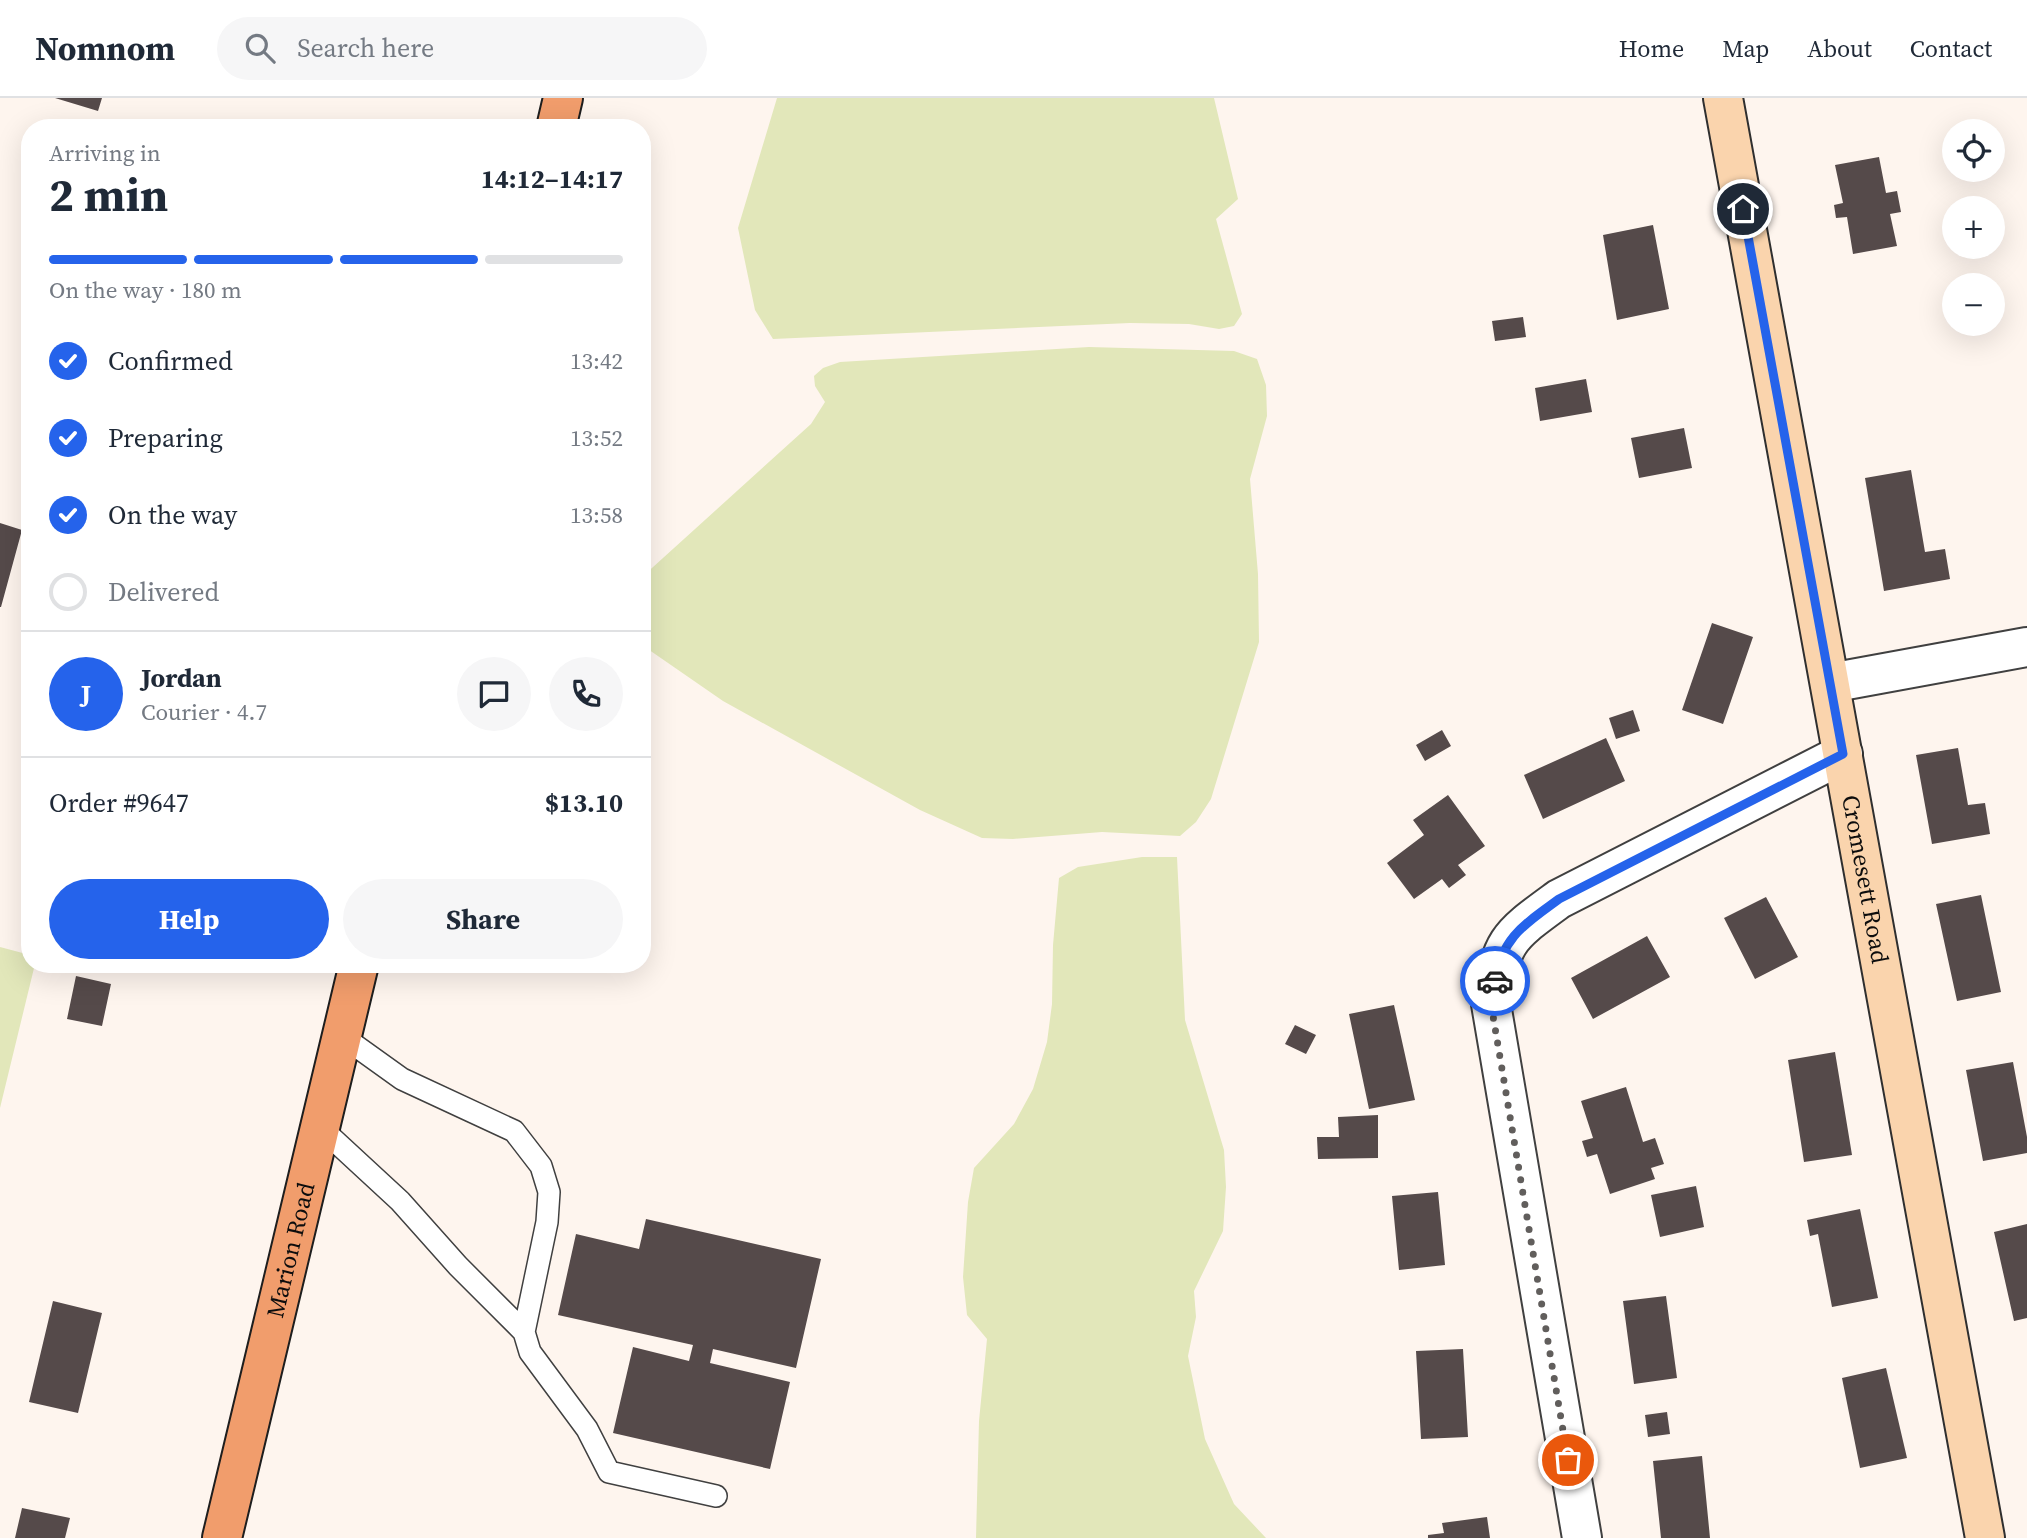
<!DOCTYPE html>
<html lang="en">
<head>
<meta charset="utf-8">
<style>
  body { margin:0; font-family:"Source Serif 4",serif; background:#f6f6f7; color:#1f2937; height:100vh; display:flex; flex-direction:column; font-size:26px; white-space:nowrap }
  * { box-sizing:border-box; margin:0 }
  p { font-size:23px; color:#747a83 }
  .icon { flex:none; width:38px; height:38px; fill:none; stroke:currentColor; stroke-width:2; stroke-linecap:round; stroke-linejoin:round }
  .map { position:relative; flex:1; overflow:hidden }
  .sheet { position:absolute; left:21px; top:21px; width:630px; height:854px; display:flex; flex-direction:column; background:#fff; border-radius:28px; box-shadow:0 7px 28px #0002 }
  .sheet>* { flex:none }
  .controls { position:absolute; left:1942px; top:21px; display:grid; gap:14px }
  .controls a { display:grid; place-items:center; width:63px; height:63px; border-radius:50%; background:#fff; box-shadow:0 7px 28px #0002; font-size:35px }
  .pin { position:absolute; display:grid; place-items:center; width:60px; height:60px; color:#fff; margin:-30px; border:4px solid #fff; border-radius:50%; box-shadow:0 2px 7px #0007 }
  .courier { position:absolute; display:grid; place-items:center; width:70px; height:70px; margin:-35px; border:5px solid #2563eb; border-radius:50%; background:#fff; color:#222; box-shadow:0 2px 9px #0007 }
  .overview em { font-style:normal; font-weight:700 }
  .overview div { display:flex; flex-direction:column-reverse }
  .overview { display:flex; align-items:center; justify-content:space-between; height:119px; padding:0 28px }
  h1 { font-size:46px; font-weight:700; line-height:52px }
  .bar { display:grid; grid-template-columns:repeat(4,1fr); gap:10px 7px; align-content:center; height:84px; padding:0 28px }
  .bar i { height:9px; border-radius:5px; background:#e0e1e3 }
  .bar .current { background:#2563eb }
  .bar p { grid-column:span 4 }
  .line { display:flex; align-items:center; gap:18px; padding:0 28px; border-top:2px solid #e0e1e3 }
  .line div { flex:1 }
  .round { display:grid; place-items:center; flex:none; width:74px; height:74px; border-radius:37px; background:#f6f6f7 }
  ol { padding:0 28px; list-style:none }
  li { display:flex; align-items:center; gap:21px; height:77px }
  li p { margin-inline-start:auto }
  li .icon { padding:7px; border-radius:50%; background:#2563eb; color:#fff; stroke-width:4 }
  li:last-child { color:#747a83 }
  li i { width:38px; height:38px; border:4px solid #e0e1e3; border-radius:50% }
  .primary-button { display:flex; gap:14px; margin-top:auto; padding:14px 28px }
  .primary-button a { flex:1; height:80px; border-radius:42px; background:#2563eb; color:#fff; font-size:28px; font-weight:700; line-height:80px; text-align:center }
  .primary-button a+a { background:#f6f6f7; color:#1f2937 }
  header { display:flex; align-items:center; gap:42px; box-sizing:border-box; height:98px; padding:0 35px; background:#fff; border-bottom:2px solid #e0e1e3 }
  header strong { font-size:33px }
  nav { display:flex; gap:38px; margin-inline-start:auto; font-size:24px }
  .search { width:490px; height:63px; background:#f6f6f7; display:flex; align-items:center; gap:18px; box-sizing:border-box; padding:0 24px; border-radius:38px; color:#747a83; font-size:26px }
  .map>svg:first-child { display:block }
</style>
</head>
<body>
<header>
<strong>Nomnom</strong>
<div class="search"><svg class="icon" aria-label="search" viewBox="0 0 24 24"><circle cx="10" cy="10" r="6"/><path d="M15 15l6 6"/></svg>Search here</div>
<nav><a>Home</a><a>Map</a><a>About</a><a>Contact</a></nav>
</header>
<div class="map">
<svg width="2027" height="1440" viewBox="0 0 2027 1440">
  <rect width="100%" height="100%" fill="#fef5ee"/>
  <path fill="#e2e7ba" d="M 777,0 L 1214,0 L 1238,101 L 1216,121 L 1242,216 L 1234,228 L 1219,231 L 1189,226 L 1130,225 L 773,241 L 755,212 L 738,130 Z
    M 1089,249 L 1234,253 L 1257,261 L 1266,287 L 1267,318 L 1250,381 L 1258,476 L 1259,544 L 1211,701 L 1196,724 L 1180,738 L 1102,734 L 1013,741 L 982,740 L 920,712 L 723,603 L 642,547 L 642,479 L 811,326 L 825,304 L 815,288 L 814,278 L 823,270 L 840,264 Z
    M 1142,759 L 1177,759 L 1185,922 L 1224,1052 L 1226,1089 L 1223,1133 L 1194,1193 L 1196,1219 L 1188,1258 L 1205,1341 L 1234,1406 L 1266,1440 L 976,1440 L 979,1323 L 987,1241 L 967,1217 L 963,1179 L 968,1104 L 974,1070 L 1014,1026 L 1033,991 L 1047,944 L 1052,906 L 1053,847 L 1059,780 L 1078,769 Z
    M 0,849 L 30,857 L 30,866 L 35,866 L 0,1010 Z"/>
  <path fill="#554a4a" d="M 55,0 L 102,0 L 98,13 Z
    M 1879,59 L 1886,95 L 1897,93 L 1901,114 L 1890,116 L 1897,148 L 1853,156 L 1847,119 L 1836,120 L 1834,107 L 1843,105 L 1835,67 Z
    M 1653,127 L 1669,211 L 1617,222 L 1603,137 Z
    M 1523,219 L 1526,239 L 1495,243 L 1492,223 Z
    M 1586,281 L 1592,314 L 1540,323 L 1535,290 Z
    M 1684,330 L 1692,370 L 1639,380 L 1631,340 Z
    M 1911,372 L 1925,454 L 1945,451 L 1950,481 L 1884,493 L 1865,380 Z
    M 0,425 L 22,432 L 1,509 L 0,509 Z
    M 1712,525 L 1753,539 L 1723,626 L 1682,612 Z
    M 1633,612 L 1640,633 L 1616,641 L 1609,620 Z
    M 1442,632 L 1451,648 L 1425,663 L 1416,647 Z
    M 1606,640 L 1625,683 L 1543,721 L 1524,677 Z
    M 1958,650 L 1968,707 L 1985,705 L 1990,736 L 1932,746 L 1916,657 Z
    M 1448,697 L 1485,748 L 1458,767 L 1466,777 L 1449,790 L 1442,781 L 1414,801 L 1387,765 L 1424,737 L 1413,722 Z
    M 1981,797 L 2001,894 L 1957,903 L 1936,806 Z
    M 1766,799 L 1798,859 L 1755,881 L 1724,820 Z
    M 1647,838 L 1670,879 L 1593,921 L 1571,880 Z
    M 76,878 L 111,886 L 102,928 L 67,921 Z
    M 1394,907 L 1415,1002 L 1369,1011 L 1349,916 Z
    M 1295,927 L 1316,937 L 1306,956 L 1285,946 Z
    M 1835,954 L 1852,1057 L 1804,1064 L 1788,962 Z
    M 2013,964 L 2027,1039 L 2027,1055 L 1983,1063 L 1966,972 Z
    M 1626,989 L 1643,1044 L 1655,1040 L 1664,1066 L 1651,1070 L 1655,1081 L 1610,1096 L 1597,1056 L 1587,1059 L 1582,1043 L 1593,1040 L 1581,1003 Z
    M 1378,1017 L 1378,1060 L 1318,1061 L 1317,1039 L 1339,1039 L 1338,1019 Z
    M 1696,1088 L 1704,1129 L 1660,1139 L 1651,1097 Z
    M 1438,1094 L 1445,1167 L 1399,1172 L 1392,1098 Z
    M 1860,1111 L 1878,1200 L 1832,1209 L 1818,1136 L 1810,1138 L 1807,1122 Z
    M 646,1121 L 821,1161 L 796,1270 L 713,1251 L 710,1265 L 790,1284 L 770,1371 L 613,1335 L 633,1249 L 689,1263 L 693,1247 L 558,1217 L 576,1136 L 639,1151 Z
    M 2027,1126 L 2027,1220 L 2014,1223 L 1994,1134 Z
    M 1666,1198 L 1677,1280 L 1634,1286 L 1623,1203 Z
    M 53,1203 L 102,1215 L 78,1315 L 29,1304 Z
    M 1463,1251 L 1468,1339 L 1421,1341 L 1416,1253 Z
    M 1886,1270 L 1907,1360 L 1860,1370 L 1842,1280 Z
    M 1667,1314 L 1670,1336 L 1648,1339 L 1645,1317 Z
    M 1702,1358 L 1710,1440 L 1661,1440 L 1653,1363 Z
    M 22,1410 L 70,1420 L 65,1440 L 15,1440 Z
    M 1487,1419 L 1490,1440 L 1428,1440 L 1428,1437 L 1444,1435 L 1442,1425 Z"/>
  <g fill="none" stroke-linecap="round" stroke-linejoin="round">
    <g stroke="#404040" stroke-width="24">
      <path id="lane" d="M 342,938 L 402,981 L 514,1033 L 541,1068 L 549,1094 L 547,1124 L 524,1234 L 530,1254 L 587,1331 L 609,1374 L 716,1398
        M 321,1030 L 400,1103 L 458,1168 L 524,1234"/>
    </g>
    <g stroke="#404040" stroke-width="42">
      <path id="street" d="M 1830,585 L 2027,549
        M 1582,1440 L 1491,906 C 1502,841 1507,839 1559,801 L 1843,656"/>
    </g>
    <g stroke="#2f2f2f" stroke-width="42">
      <g id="secondary">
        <path id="s1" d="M 1723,0 L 1985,1440"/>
      </g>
    </g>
    <g stroke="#1e1e1e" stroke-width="42">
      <g id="primary">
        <path d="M 556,30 L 563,0"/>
        <path id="s2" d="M 222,1440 L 359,866"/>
      </g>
    </g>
    <use href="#lane" stroke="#fff" stroke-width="21"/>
    <use href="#street" stroke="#fff" stroke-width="38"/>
    <use href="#secondary" stroke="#fad4ad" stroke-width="38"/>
    <use href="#primary" stroke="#f19d6c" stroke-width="38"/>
  </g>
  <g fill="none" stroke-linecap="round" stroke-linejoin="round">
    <path stroke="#615e5c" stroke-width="7" stroke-dasharray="0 12.6" d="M 1495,883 L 1491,906 L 1568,1362"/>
    <path stroke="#2563eb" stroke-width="9" d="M 1495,883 C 1502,839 1525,826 1559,801 L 1843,656 L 1743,111"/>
  </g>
  <g text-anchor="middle" stroke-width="7" stroke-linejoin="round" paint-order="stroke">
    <g font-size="24" fill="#0d0d0d" stroke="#fff">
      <text dy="8" stroke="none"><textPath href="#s1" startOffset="794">Cromesett Road</textPath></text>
      <text dy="8" stroke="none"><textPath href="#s2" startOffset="296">Marion Road</textPath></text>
    </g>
  </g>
</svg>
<div class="controls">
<a><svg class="icon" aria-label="locate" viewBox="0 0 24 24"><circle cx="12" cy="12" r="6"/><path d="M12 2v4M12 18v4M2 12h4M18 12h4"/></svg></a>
<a>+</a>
<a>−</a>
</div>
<div class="pin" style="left:1568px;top:1362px;background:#ea580c"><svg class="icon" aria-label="bag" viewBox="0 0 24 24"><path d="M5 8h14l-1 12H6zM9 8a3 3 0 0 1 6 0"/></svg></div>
<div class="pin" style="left:1743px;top:111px;background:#1f2937"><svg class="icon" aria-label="home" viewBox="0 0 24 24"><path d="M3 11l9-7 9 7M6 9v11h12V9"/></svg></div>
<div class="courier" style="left:1495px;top:883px"><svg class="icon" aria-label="car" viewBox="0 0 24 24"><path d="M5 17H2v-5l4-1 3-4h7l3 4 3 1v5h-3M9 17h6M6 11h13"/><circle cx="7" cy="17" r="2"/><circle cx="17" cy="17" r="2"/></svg></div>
<section class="sheet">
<div class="overview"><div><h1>2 min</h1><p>Arriving in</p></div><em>14:12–14:17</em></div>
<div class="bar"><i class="current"></i><i class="current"></i><i class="current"></i><i></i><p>On the way · 180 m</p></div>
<ol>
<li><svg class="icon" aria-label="check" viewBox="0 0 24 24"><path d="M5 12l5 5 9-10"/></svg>Confirmed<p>13:42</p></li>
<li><svg class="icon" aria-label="check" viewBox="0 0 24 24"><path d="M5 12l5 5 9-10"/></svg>Preparing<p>13:52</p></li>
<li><svg class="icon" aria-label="check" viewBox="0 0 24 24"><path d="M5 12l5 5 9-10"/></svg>On the way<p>13:58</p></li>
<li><i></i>Delivered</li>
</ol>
<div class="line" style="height:126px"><b class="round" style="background:#2563eb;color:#fff">J</b><div><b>Jordan</b><p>Courier · 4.7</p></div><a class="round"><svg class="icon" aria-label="chat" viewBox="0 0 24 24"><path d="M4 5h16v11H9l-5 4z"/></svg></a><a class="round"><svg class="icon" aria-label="phone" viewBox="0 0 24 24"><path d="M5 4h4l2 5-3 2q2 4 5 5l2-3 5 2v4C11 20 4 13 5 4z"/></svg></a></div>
<div class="line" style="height:91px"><div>Order #9647</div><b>$13.10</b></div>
<div class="primary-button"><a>Help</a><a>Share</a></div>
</section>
</div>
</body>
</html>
